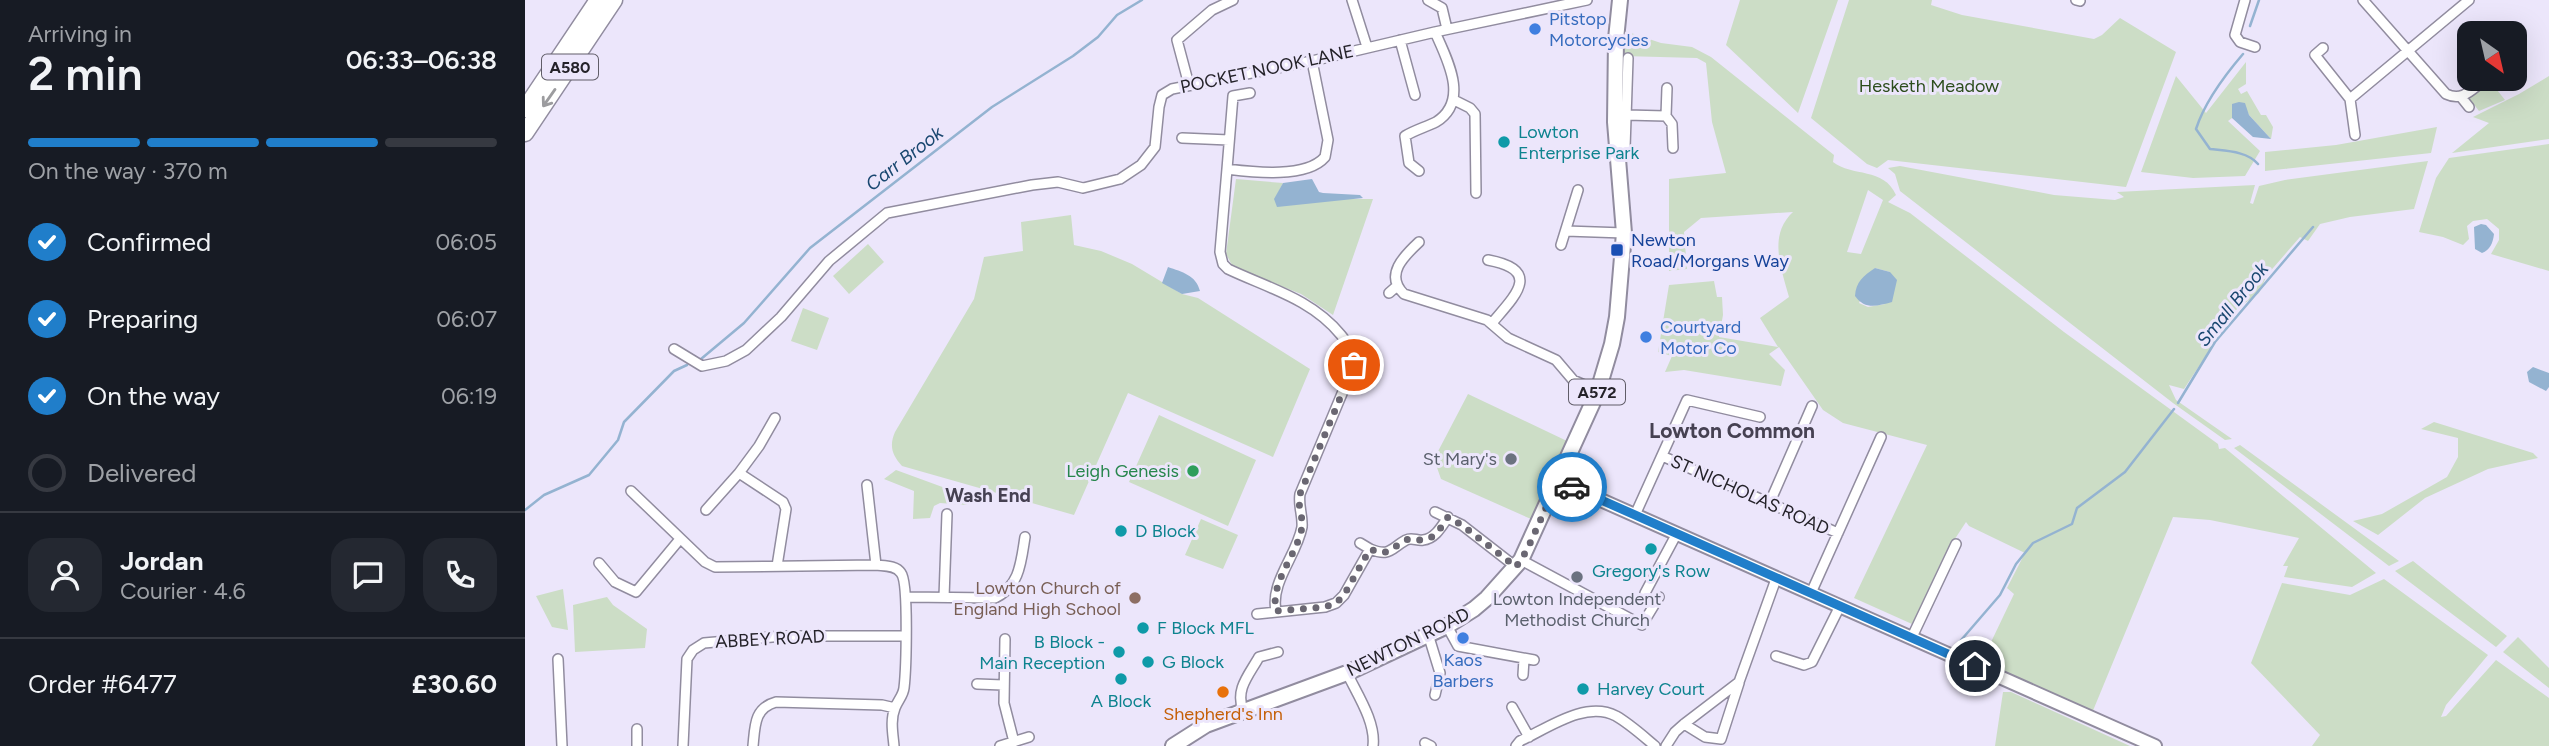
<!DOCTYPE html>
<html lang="en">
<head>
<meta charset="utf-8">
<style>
  body { margin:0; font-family:Figtree,sans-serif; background:#242831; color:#f1f3f6; height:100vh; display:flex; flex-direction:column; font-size:26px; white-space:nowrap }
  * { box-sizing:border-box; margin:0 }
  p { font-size:23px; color:#9ea1a6 }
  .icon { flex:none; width:38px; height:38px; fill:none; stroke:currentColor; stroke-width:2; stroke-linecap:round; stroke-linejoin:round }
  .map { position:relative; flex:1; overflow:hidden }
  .panel { display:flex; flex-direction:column; background:#171b24; width:525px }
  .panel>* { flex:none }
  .needle { width:46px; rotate:146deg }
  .controls { position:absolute; left:1932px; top:21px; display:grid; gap:14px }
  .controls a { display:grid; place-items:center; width:70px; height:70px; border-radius:14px; background:#171b24; box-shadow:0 7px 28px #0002; font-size:35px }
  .pin { position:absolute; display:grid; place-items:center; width:60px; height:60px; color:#fff; margin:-30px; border:4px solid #fff; border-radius:50%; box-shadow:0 2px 7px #0007 }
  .courier { position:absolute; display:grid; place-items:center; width:70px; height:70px; margin:-35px; border:5px solid #207eca; border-radius:50%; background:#fff; color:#222; box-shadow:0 2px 9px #0007 }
  .summary em { font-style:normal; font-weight:600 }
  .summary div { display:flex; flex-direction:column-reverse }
  .summary { display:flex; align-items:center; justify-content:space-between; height:119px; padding:0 28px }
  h1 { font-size:46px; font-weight:600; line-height:52px }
  .bar { display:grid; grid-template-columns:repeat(4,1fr); gap:10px 7px; align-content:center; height:84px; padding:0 28px }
  .bar i { height:9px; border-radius:5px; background:#363941 }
  .bar .on { background:#207eca }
  .bar p { grid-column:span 4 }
  .line { display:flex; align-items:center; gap:18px; padding:0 28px; border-top:2px solid #363941 }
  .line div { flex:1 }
  .round { display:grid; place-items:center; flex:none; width:74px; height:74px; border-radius:21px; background:#242831 }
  ol { padding:0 28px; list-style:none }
  li { display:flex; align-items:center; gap:21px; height:77px }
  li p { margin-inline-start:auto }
  li .icon { padding:7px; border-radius:50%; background:#207eca; color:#fff; stroke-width:4 }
  li:last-child { color:#9ea1a6 }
  li i { width:38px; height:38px; border:4px solid #363941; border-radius:50% }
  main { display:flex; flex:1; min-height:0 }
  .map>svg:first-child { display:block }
</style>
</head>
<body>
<main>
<section class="panel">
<div class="summary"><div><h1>2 min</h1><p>Arriving in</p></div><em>06:33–06:38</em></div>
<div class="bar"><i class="on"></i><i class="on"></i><i class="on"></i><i></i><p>On the way · 370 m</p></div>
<ol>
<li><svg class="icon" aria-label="check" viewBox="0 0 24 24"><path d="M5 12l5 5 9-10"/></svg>Confirmed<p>06:05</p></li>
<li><svg class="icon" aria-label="check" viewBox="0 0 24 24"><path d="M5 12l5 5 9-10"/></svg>Preparing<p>06:07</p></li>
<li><svg class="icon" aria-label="check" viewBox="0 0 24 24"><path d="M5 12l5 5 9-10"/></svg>On the way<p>06:19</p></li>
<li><i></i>Delivered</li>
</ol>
<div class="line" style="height:126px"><a class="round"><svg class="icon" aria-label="person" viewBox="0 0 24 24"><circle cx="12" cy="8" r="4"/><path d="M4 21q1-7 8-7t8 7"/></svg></a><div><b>Jordan</b><p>Courier · 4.6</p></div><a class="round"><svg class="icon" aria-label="chat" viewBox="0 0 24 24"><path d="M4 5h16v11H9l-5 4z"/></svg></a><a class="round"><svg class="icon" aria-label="phone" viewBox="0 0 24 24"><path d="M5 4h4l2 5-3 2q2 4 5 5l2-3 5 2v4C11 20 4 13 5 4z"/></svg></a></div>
<div class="line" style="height:91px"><div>Order #6477</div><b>£30.60</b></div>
</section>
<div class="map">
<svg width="2024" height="746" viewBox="0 0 2024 746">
  <rect width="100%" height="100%" fill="#ece6fb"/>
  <path fill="#ccddc6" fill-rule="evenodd" d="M 1215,0 L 1313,0 L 1273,113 L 1201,45 Z
    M 1324,0 L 1407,0 L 1406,5 L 1437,15 L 1569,39 L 1577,35 L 1595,18 L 1651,52 L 1601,187 L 1363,160 L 1352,168 L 1342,164 L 1286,118 Z
    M 1100,31 L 1136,43 L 1167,47 L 1186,57 L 1309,155 L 1308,162 C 1327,177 1359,167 1371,195 L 1363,202 L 1385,213 L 1539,332 L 1693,444 L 1694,449 L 1700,448 L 1851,573 L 1827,587 L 1759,577 L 1763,566 L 1758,566 L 1774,538 L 1685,520 L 1648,517 L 1567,713 L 1457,661 L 1489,594 L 1482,588 L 1500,553 L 1444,526 L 1441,522 L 1420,554 L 1387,624 L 1329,598 L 1402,445 L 1318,423 L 1298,410 L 1254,347 L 1244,354 L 1260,370 L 1256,386 L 1159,370 L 1140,372 L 1147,356 L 1133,352 L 1144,285 L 1189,281 L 1192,297 L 1197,297 L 1198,315 L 1194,337 L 1253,347 L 1235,318 L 1264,297 C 1256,268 1243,235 1268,212 L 1176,218 L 1159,232 L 1162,269 L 1144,271 L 1144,179 L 1201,173 L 1187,122 L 1181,63 L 1172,58 L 1098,56 ZM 1343,190 L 1358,200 L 1336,254 L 1322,252 ZM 1350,268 L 1365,272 L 1360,304 L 1343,307 L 1334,303 Z
    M 1721,62 L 1721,84 L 1713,89 L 1716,94 L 1722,91 L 1736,115 L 1741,115 L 1748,127 L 1746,139 L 1724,115 L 1719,104 L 1707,104 L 1707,118 L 1703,121 L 1735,151 L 1720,176 L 1668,178 L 1616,172 L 1651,76 L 1681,113 Z
    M 2024,76 L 2024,139 L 1927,153 L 1964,123 L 1948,117 L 1994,94 Z
    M 1965,81 L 1980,100 L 1954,111 L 1944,98 Z
    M 1912,127 L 1906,153 L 1740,171 L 1740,152 L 1811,145 Z
    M 2024,144 L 2024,271 L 1966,254 L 1974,240 L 1974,229 L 1962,219 L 1948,221 L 1942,226 L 1944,239 L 1938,245 L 1918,237 L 1894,232 L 1911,178 L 1924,158 Z
    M 1903,161 L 1889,209 L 1825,217 L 1795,224 L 1783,241 L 1775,237 L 1742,275 L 1734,293 L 1713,308 L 1694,328 L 1686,348 L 1659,389 L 1644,385 L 1651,400 L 1707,439 L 1700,440 L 1648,403 L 1375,191 L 1370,174 L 1363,168 L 1375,166 L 1529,195 L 1590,200 L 1599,197 L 1592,192 L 1730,185 L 1725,203 L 1728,204 L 1734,186 L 1760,180 Z
    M 711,179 L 758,183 L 750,199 L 848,199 L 808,315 L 776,294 L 708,267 L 701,254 Z
    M 546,215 L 549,245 L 576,251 L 607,264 L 657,294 L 673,298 L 785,369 L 748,457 L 603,393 L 549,515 L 377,466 C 367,455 364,446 370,432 L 449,299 L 459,257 L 498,251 L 496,222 Z
    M 343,244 L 359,262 L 324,294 L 308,276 Z
    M 278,308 L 304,318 L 292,350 L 266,341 Z
    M 943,394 L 1042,441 L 1006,519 L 916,479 L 909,459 Z
    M 634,415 L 731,460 L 703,526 L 604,482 Z
    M 1909,422 L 2008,453 L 2013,458 L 1963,469 L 1900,498 L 1853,535 L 1828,521 L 1857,514 L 1922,477 L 1933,457 L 1933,438 L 1896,429 Z
    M 1715,445 L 1874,561 L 1864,566 L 1709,448 Z
    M 371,470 L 442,496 L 442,505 L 415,503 L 409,506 L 405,518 L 388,519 L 389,491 L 359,479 Z
    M 676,519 L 713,535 L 698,569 L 660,555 Z
    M 1888,561 L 1982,636 L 1971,647 L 1870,571 Z
    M 1859,579 L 1963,655 L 1921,705 L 1916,717 L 1921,716 L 1971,660 L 2024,698 L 2024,746 L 1787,746 L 1795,735 L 1726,663 L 1757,583 L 1825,595 Z
    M 38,589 L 43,630 L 27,627 L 11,596 Z
    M 82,597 L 88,605 L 122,629 L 120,648 L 50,652 L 48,605 Z
    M 1993,637 L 2024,668 L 2024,688 L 1978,652 Z
    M 1478,692 L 1486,692 L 1605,746 L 1470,746 Z"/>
  <path fill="#94b3d1" d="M 1714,102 L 1720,103 L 1724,115 L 1746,139 L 1728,137 L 1707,118 L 1707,104 Z
    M 787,179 L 794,192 L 798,193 L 835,195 L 838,198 L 752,207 L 749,199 L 758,183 Z
    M 1956,224 L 1961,225 L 1969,234 C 1968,243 1965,250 1957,253 L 1950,249 L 1949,227 Z
    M 643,267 C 657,272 671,275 675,291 L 657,294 L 637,283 Z
    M 1350,268 L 1365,272 L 1372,280 L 1367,302 C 1352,306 1340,310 1330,296 C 1331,282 1338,276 1350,268 Z
    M 2008,367 L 2024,373 L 2024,387 L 2021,391 L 2004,382 L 2002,372 Z"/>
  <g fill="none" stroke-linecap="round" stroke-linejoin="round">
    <path stroke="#94b3d1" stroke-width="2.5" d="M 1725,26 L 1734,0
      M 1718,54 C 1700,75 1680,101 1671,129 L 1685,149 C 1701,151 1722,151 1733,164
      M 176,359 L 219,323 L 285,248 L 467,107 L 548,56 L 573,37 L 592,15 L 617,0
      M 1653,403 L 1690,342 L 1788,227
      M 0,510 L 19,495 L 64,475 L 93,440 L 99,422 L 149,371 L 162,365
      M 1431,646 L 1475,595 L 1491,564 L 1508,543 L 1547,524 L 1552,508 L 1600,472 L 1649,409"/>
    <g stroke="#918c9f" stroke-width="12">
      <path id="street" d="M 827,0 L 842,47
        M 903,0 L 917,8 L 922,29
        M 1551,0 L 1555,1
        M 1720,0 L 1710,35 L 1715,42 L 1730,47
        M 1838,0 L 1921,94 C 1938,102 1947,89 1961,79
        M 875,40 L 890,95
        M 1798,48 L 1790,55 L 1825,99 L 1944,0
        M 664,85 L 652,40 L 687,10 L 708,0
        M 1936,97 L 1944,107
        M 1825,99 L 1830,135
        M 929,100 L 945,108 L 950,114 L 951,193
        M 1101,115 L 1141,116 L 1142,88
        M 1141,116 L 1147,124 L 1148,148
        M 657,138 L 704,140
        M 1091,151 L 1100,148 L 1103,58
        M 702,169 L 708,96 L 725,93
        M 894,171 L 884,163 L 880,136 C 890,130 901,127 911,122 C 945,101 922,59 910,32
        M 1041,231 L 1099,233
        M 894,242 C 879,256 859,275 879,294 L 962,320 L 983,338 L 1031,360 L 1048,380 L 1073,391
        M 1036,245 L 1053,190
        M 963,260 C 1018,270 990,296 967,323
        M 864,293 L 872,286
        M 149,349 L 177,366 L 201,361 L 221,350 L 256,317 L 304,261 L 362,213 L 507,185 L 533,182 L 558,188 L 595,179 L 616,165 L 630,147 L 634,107 L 637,95 L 647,89 L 787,61 L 910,32 L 1062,0
        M 250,418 L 234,446 L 214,473 L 258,502 L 261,509 L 252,566
        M 1137,456 L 1313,533
        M 342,485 L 351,565
        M 106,491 L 180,562 L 190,567 L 351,565 C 359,566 371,565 376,573 C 384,583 381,671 379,688 C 378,696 373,700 370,708 C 365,720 368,734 369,746
        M 1245,502 L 1287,406
        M 181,510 L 214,473
        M 910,512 L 937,525 L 991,567
        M 1110,515 L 1162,400 L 1235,417
        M 835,543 L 845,549
        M 996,560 L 1117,625 L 1134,597
        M 74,563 L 90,582 L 111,592 L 155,539
        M 1120,593 L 1151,535
        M 1286,593 L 1356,437
        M 381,597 L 470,598 C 495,586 496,562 500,537
        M 419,597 L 422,514
        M 751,611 C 745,582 772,555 777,527 C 778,515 773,506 775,494 L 829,365 C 829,352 824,345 816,335 C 787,299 743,288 703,269 L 698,264 L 695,252 L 702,169 C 727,172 781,179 800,157 L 803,140 L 787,61
        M 732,614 L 800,607 L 811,603 L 819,595 L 845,549 C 865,557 865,549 881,540 C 887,537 892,541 898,540 C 910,539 917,526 923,517
        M 922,626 L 933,646 L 1009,660
        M 903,634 L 915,673 L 910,695
        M 1387,637 L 1431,544
        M 480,639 L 479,703 L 489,742
        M 1251,656 L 1279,665 L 1287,662 L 1315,606
        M 33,659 L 37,746
        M 822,673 C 832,694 851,722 848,746
        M 998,675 L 999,659
        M 452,684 L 478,685
        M 987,707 L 1004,737
        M 718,710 C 710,689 724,675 734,657 L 753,652
        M 1159,724 L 1180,737 L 1196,739 L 1214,683
        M 112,729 L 112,746
        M 900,743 L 906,746
        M 158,746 L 162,659 L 168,650 L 179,643 L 258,636 L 380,636
        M 228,746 C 230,726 229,708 251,702 L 357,705 L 370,708
        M 475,746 L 504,737
        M 991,746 L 995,741 C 1023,728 1061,700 1091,716 C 1105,724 1118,736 1130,746
        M 1141,746 L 1150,732 L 1159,724 L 1214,682 L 1251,579"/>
    </g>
    <g stroke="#918c9f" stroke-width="16">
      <path id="secondary" d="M 1033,481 L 1630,746"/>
    </g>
    <g stroke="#918c9f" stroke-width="18">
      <path id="primary" d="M 648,746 L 681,725 L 822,673 L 922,626 L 949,609 L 962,598 L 996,560 L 1073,391 L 1087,344 L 1092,317 L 1099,233 L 1090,122 L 1091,39 L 1095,0"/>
    </g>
    <g stroke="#918c9f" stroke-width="19">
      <path id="highway" d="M 0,109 L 73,0
        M 0,133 L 89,0"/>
    </g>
    <use href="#street" stroke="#fff" stroke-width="9"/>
    <use href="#secondary" stroke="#fff" stroke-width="12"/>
    <use href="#primary" stroke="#fff" stroke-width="14"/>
    <use href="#highway" stroke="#fff" stroke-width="16"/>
  </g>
  <defs><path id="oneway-shaft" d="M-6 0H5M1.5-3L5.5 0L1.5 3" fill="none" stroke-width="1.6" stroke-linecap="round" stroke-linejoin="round" transform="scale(1.75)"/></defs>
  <use stroke="#9c9c9f" href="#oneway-shaft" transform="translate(24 98) rotate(125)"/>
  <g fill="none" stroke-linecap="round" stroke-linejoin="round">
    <path stroke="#6a6772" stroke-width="7" stroke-dasharray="0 12.6" d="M 829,365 L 775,494 C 772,506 778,515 777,527 C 772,556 745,581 751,611 L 800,607 L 811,603 L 819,595 L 845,549 C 865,557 865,548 881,540 C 887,537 892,541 898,540 C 910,539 917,526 923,517 L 937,525 L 991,567 L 1002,550 L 1033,481 L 1047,487"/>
    <path stroke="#207eca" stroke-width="9" d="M 1047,487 L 1450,666"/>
  </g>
  <g fill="#3f7fe0" stroke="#ece6fb" stroke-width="2.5">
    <circle cx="1010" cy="29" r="7"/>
    <circle cx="1121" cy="337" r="7"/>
    <circle cx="938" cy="638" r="7"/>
  </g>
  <g fill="#0f9aa8" stroke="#ece6fb" stroke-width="2.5">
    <circle cx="979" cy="142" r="7"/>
    <circle cx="596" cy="531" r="7"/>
    <circle cx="1126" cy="549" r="7"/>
    <circle cx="618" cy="628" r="7"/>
    <circle cx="594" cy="652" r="7"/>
    <circle cx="623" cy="662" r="7"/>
    <circle cx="596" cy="679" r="7"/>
    <circle cx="1058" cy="689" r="7"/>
  </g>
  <rect fill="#1a4fb4" stroke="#ece6fb" stroke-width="2.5" x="1085" y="243" width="14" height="14" rx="3.5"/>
  <g fill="#6b7280" stroke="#ece6fb" stroke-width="2.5">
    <circle cx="986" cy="459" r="7"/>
    <circle cx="1052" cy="577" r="7"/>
  </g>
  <circle fill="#2e9e5b" stroke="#ece6fb" stroke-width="2.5" cx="668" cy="471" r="7"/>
  <circle fill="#8d6e63" stroke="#ece6fb" stroke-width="2.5" cx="610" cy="598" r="7"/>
  <circle fill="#e8710a" stroke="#ece6fb" stroke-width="2.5" cx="698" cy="692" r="7"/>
  <g text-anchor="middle" stroke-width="6" stroke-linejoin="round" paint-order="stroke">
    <g fill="#ece6fb" stroke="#605d68" stroke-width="2">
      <rect x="17" y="54.5" width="56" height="25" rx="5"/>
      <rect x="1044" y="379.5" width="56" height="25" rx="5"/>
    </g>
    <g font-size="16" font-weight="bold" fill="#242229">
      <text x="45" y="73">A580</text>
      <text x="1072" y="398">A572</text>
    </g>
    <g font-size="18" fill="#366cbe" stroke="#ece6fb" text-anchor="start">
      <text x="1024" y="25">Pitstop<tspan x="1024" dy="21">Motorcycles</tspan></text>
      <text x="1135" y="333">Courtyard<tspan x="1135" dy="21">Motor Co</tspan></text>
      <text x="938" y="666" text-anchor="middle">Kaos<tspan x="938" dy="21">Barbers</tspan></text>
    </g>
    <g font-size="18" fill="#242229" stroke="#ece6fb">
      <text transform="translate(742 69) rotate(-12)" y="6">POCKET NOOK LANE</text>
      <text transform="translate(1225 495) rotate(24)" y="6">ST NICHOLAS ROAD</text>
      <text transform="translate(245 639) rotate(-3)" y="6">ABBEY ROAD</text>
      <text transform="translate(883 642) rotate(-26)" y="6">NEWTON ROAD</text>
    </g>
    <g font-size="18" fill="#2c4d1c" stroke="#ece6fb">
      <text x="1404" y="92">Hesketh Meadow</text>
    </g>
    <g font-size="18" fill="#0d838f" stroke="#ece6fb" text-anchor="start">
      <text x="993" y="138">Lowton<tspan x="993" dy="21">Enterprise Park</tspan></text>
      <text x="610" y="537">D Block</text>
      <text x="1126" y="577" text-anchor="middle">Gregory's Row</text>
      <text x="632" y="634">F Block MFL</text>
      <text x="580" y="648" text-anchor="end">B Block -<tspan x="580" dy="21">Main Reception</tspan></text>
      <text x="637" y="668">G Block</text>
      <text x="1072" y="695">Harvey Court</text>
      <text x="596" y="707" text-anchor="middle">A Block</text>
    </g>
    <g font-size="18" fill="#164399" stroke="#ece6fb" text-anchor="start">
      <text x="1106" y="246">Newton<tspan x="1106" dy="21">Road/Morgans Way</tspan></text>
    </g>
    <g font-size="18" fill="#5b616d" stroke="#ece6fb" text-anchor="end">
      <text x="972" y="465">St Mary's</text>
      <text x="1052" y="605" text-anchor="middle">Lowton Independent<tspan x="1052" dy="21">Methodist Church</tspan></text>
    </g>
    <g font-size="18" fill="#27864d" stroke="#ece6fb" text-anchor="end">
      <text x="654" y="477">Leigh Genesis</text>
    </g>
    <g font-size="18" fill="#785e54" stroke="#ece6fb" text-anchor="end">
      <text x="596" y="594">Lowton Church of<tspan x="596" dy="21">England High School</tspan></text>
    </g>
    <g font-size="18" fill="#c56008" stroke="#ece6fb">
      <text x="698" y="720">Shepherd's Inn</text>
    </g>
    <g font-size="19" font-style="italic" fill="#194770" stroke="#ece6fb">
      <text transform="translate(379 158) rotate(-38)" y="7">Carr Brook</text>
      <text transform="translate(1707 304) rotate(-51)" y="7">Small Brook</text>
    </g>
    <g font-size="19" font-weight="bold" fill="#464152" stroke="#ece6fb">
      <text x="463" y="502">Wash End</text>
    </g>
    <g font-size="21" font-weight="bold" fill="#464152" stroke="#ece6fb">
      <text x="1207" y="438">Lowton Common</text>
    </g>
  </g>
</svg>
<div class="controls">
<a><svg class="needle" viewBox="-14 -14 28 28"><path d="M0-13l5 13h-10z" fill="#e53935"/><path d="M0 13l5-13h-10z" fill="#9ea1a6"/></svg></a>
</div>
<div class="pin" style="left:829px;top:365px;background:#ea580c"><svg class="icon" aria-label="bag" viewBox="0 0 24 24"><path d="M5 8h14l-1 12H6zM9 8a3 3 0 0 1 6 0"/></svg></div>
<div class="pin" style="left:1450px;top:666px;background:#1f2937"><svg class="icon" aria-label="home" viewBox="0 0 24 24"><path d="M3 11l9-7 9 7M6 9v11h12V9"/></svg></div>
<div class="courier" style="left:1047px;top:487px"><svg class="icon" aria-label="car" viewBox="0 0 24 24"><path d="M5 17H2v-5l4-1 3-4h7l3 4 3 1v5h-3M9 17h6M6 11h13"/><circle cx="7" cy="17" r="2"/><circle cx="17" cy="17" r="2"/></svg></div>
</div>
</main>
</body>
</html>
